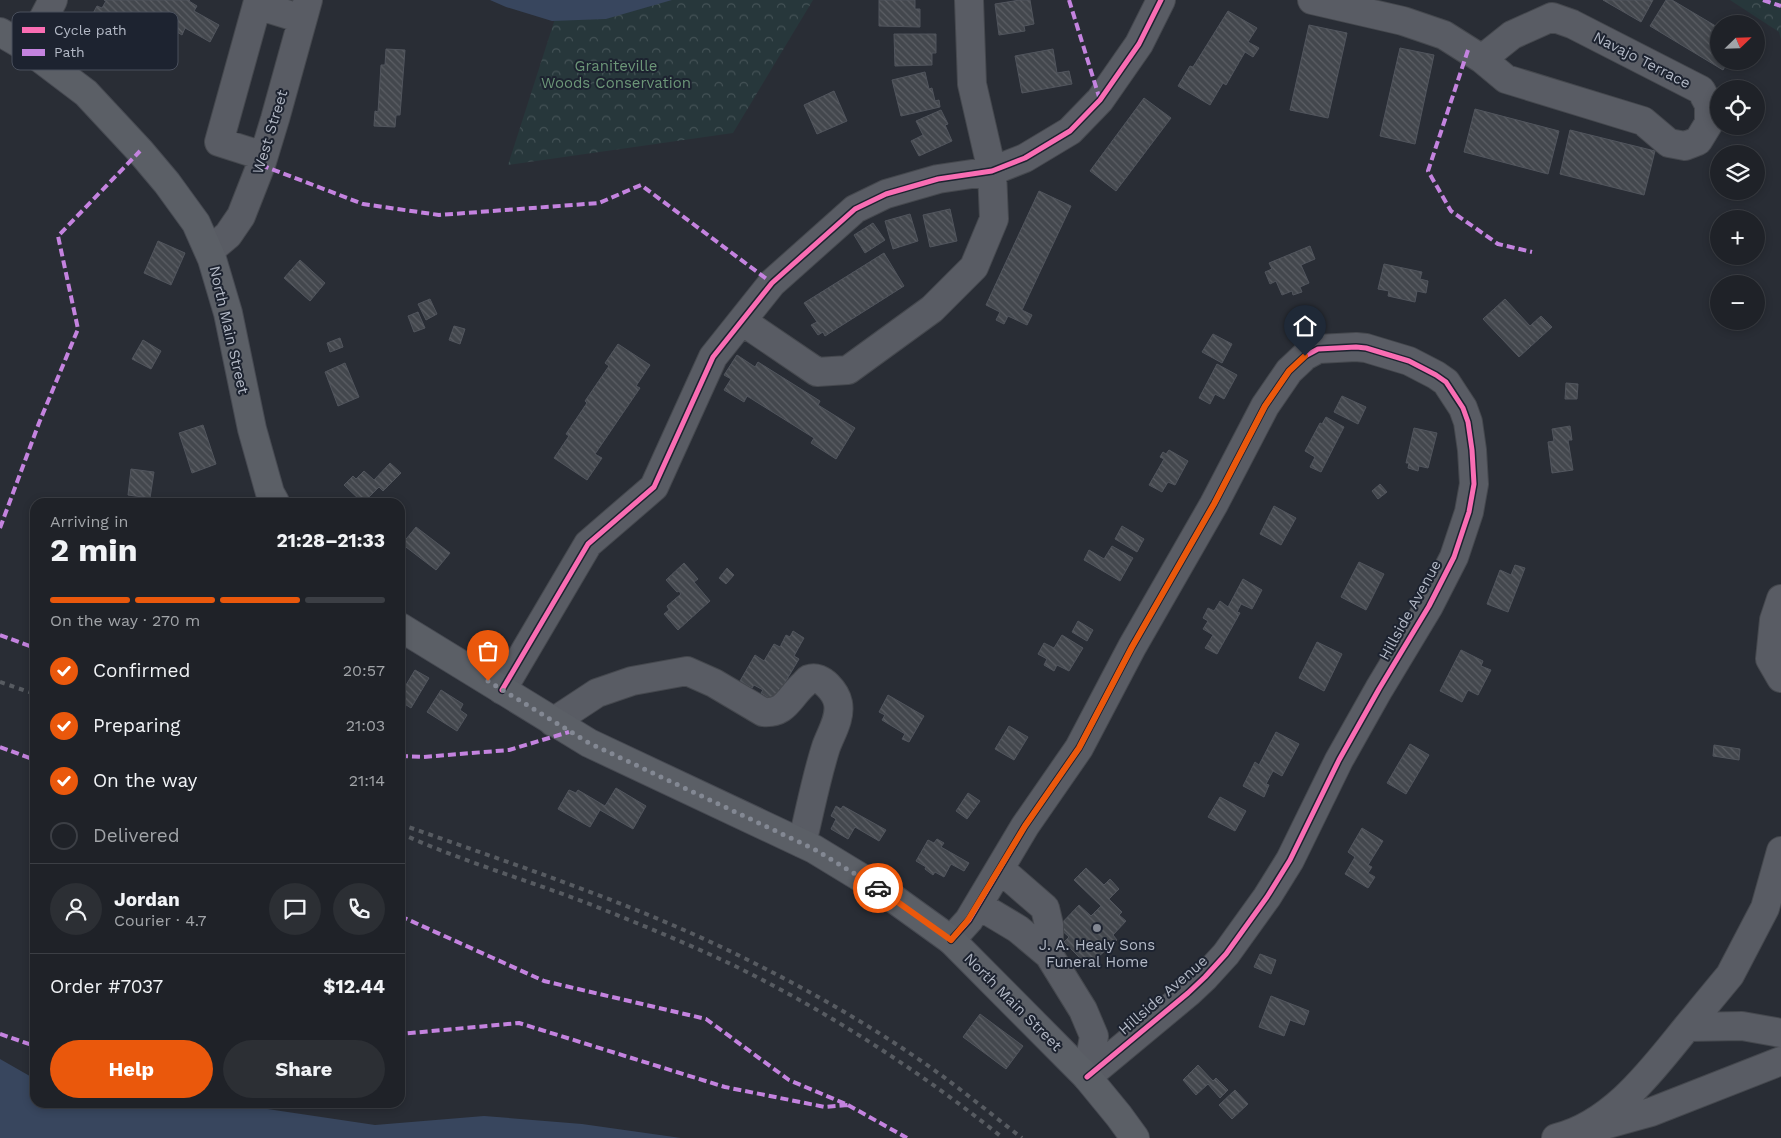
<!DOCTYPE html>
<html lang="en">
<head>
<meta charset="utf-8">
<style>
  body { margin:0; font-family:"Work Sans",sans-serif; background:#2c2f34; color:#f1f3f6; height:100vh; display:flex; flex-direction:column; font-size:19px; white-space:nowrap }
  * { box-sizing:border-box; margin:0 }
  p { font-size:16px; color:#a1a4a8 }
  .icon { flex:none; width:28px; height:28px; fill:none; stroke:currentColor; stroke-width:2; stroke-linecap:round; stroke-linejoin:round }
  .map { position:relative; flex:1; overflow:hidden }
  .side { position:absolute; left:30px; top:498px; width:375px; height:610px; display:flex; flex-direction:column; background:#1f2228; border-radius:15px; box-shadow:0 2px 8px #0003,0 0 0 1px #3c3f45 }
  .side>* { flex:none }
  .needle { width:32px; rotate:67deg }
  .buttons { position:absolute; left:1710px; top:15px; display:grid; gap:10px }
  .buttons a { display:grid; place-items:center; width:55px; height:55px; border-radius:50%; background:#1f2228; box-shadow:0 2px 8px #0003,0 0 0 1px #3c3f45; font-size:25px }
  .pin { position:absolute; display:grid; place-items:center; width:42px; height:42px; color:#fff; margin:-51px -21px; border-radius:50% 50% 50% 0; rotate:-45deg; box-shadow:0 0 5px #0007 }
  .pin .icon { rotate:45deg }
  .courier { position:absolute; display:grid; place-items:center; width:50px; height:50px; margin:-25px; border:4px solid #ea580c; border-radius:50%; background:#fff; color:#222; box-shadow:0 1px 6px #0007 }
  .headline em { font-style:normal; font-weight:700 }
  .headline div { display:flex; flex-direction:column-reverse }
  .headline { display:flex; align-items:center; justify-content:space-between; height:85px; padding:0 20px }
  h1 { font-size:32px; font-weight:700; line-height:38px }
  .bar { display:grid; grid-template-columns:repeat(4,1fr); gap:8px 5px; align-content:center; height:60px; padding:0 20px }
  .bar i { height:6px; border-radius:4px; background:#3c3f45 }
  .bar .active { background:#ea580c }
  .bar p { grid-column:span 4 }
  .line { display:flex; align-items:center; gap:12px; padding:0 20px; border-top:1px solid #3c3f45 }
  .line div { flex:1 }
  .round { display:grid; place-items:center; flex:none; width:52px; height:52px; border-radius:26px; background:#2c2f34 }
  ol { padding:0 20px; list-style:none }
  li { display:flex; align-items:center; gap:15px; height:55px }
  li p { margin-inline-start:auto }
  li .icon { padding:5px; border-radius:50%; background:#ea580c; color:#fff; stroke-width:4 }
  li:last-child { color:#a1a4a8 }
  li i { width:28px; height:28px; border:2px solid #3c3f45; border-radius:50% }
  .cta { display:flex; gap:10px; margin-top:auto; padding:10px 20px }
  .cta a { flex:1; height:58px; border-radius:30px; background:#ea580c; color:#fff; font-size:20px; font-weight:700; line-height:58px; text-align:center }
  .cta a+a { background:#2c2f34; color:#f1f3f6 }
  .map>svg:first-child { display:block }
</style>
</head>
<body>
<div class="map">
<svg width="1781" height="1138" viewBox="0 0 1781 1138">
  <defs>
    <pattern id="park-crowns" width="20" height="18" patternUnits="userSpaceOnUse" patternTransform="scale(1.25)"><rect width="20" height="18" fill="#27373b"/><path d="M2 6a3 3 0 1 1 6 0M12 15a3 3 0 1 1 6 0" fill="none" stroke="#445256"/></pattern>
    <pattern id="building-back-hatch" width="6" height="6" patternUnits="userSpaceOnUse" patternTransform="scale(1.25)"><rect width="6" height="6" fill="#43474d"/><path d="M-1 5l2 2M0 0l6 6M5-1l2 2" fill="none" stroke="#5c5f65"/></pattern>
  </defs>
  <rect width="100%" height="100%" fill="#292d35"/>
  <path fill="url(#park-crowns)" d="M 561,0 L 813,0 L 733,133 L 508,165 Z
    M 1730,0 L 1781,0 L 1781,40 L 1779,32 Z"/>
  <path fill="#38465e" d="M 490,0 L 672,0 L 606,19 L 552,21 L 506,7 Z
    M 0,1059 L 35,1079 L 35,1102 L 220,1102 L 375,1125 L 484,1116 L 582,1124 L 681,1138 L 0,1138 Z"/>
  <path fill="url(#building-back-hatch)" stroke="#51555d" d="M 104,0 L 190,0 L 189,1 L 197,6 L 194,11 L 219,25 L 210,42 L 185,28 L 182,35 L 172,29 L 170,35 L 145,21 L 141,29 L 144,31 L 136,45 L 121,36 L 117,43 L 121,45 L 114,58 L 92,46 L 100,31 L 104,34 L 107,28 L 90,19 L 97,6 L 102,8 L 106,1 Z
    M 879,0 L 915,0 L 915,9 L 920,9 L 920,27 L 879,26 Z
    M 1020,0 L 1030,0 L 1034,24 L 1024,26 L 1025,31 L 999,35 L 995,4 Z
    M 1603,0 L 1653,0 L 1641,22 Z
    M 1666,0 L 1672,0 L 1719,28 L 1719,61 L 1728,61 L 1723,70 L 1650,26 Z
    M 1228,11 L 1257,28 L 1248,42 L 1259,48 L 1253,57 L 1245,52 L 1226,85 L 1223,83 L 1210,105 L 1178,86 L 1190,66 L 1193,67 Z
    M 1309,25 L 1347,33 L 1328,118 L 1290,110 Z
    M 894,34 L 936,34 L 936,53 L 932,53 L 932,65 L 895,66 Z
    M 1400,48 L 1434,55 L 1415,144 L 1380,136 Z
    M 386,49 L 405,50 L 400,115 L 396,115 L 395,127 L 374,126 L 375,111 L 378,112 L 381,65 L 385,65 Z
    M 1053,49 L 1057,73 L 1069,71 L 1072,84 L 1022,93 L 1015,56 Z
    M 925,72 L 929,89 L 932,88 L 935,101 L 939,100 L 940,107 L 901,116 L 892,80 Z
    M 834,91 L 847,121 L 817,134 L 804,105 Z
    M 1144,98 L 1171,118 L 1116,191 L 1090,171 Z
    M 1475,109 L 1559,131 L 1548,174 L 1464,152 Z
    M 941,110 L 948,124 L 945,125 L 952,141 L 919,156 L 911,141 L 923,135 L 916,121 Z
    M 1570,130 L 1655,151 L 1644,195 L 1560,174 Z
    M 1039,191 L 1071,206 L 1022,310 L 1032,315 L 1027,325 L 1008,316 L 1004,324 L 996,320 L 1000,312 L 986,305 Z
    M 950,209 L 957,241 L 930,247 L 923,215 Z
    M 910,214 L 918,241 L 893,249 L 885,221 Z
    M 873,223 L 885,240 L 865,253 L 854,235 Z
    M 158,241 L 185,253 L 171,285 L 144,273 Z
    M 1310,246 L 1315,259 L 1301,265 L 1309,283 L 1300,287 L 1302,292 L 1293,295 L 1292,291 L 1282,295 L 1276,281 L 1270,284 L 1265,272 L 1272,269 L 1269,263 Z
    M 884,253 L 904,286 L 825,336 L 823,332 L 818,335 L 811,325 L 817,322 L 804,303 Z
    M 300,260 L 325,283 L 310,301 L 284,278 Z
    M 1384,264 L 1422,272 L 1420,279 L 1428,281 L 1426,293 L 1417,291 L 1415,302 L 1388,296 L 1389,291 L 1378,289 Z
    M 430,299 L 437,314 L 426,320 L 418,304 Z
    M 1505,299 L 1530,326 L 1541,316 L 1552,327 L 1519,357 L 1483,319 Z
    M 418,312 L 425,328 L 414,332 L 408,316 Z
    M 454,326 L 465,329 L 460,344 L 449,340 Z
    M 1213,334 L 1232,344 L 1222,363 L 1202,352 Z
    M 340,338 L 343,347 L 330,352 L 327,343 Z
    M 143,340 L 161,351 L 151,369 L 132,359 Z
    M 618,344 L 650,365 L 636,386 L 640,388 L 595,454 L 602,458 L 587,480 L 554,458 L 569,436 L 566,434 L 587,403 L 585,401 L 609,366 L 605,363 Z
    M 737,355 L 755,367 L 758,362 L 820,401 L 818,405 L 855,428 L 836,459 L 811,443 L 814,438 L 747,396 L 744,402 L 724,390 L 731,379 L 724,375 Z
    M 345,363 L 359,397 L 338,406 L 325,372 Z
    M 1217,364 L 1237,375 L 1224,399 L 1215,394 L 1210,404 L 1199,398 Z
    M 1566,383 L 1578,384 L 1577,399 L 1565,399 Z
    M 1342,396 L 1366,407 L 1358,424 L 1334,412 Z
    M 1326,417 L 1344,427 L 1321,472 L 1310,467 L 1315,457 L 1305,451 L 1320,423 L 1322,424 Z
    M 203,425 L 216,464 L 192,473 L 179,433 Z
    M 1570,426 L 1572,440 L 1568,440 L 1573,470 L 1552,473 L 1548,442 L 1554,441 L 1552,429 Z
    M 1414,428 L 1437,433 L 1428,468 L 1419,466 L 1418,471 L 1408,468 L 1409,463 L 1406,463 Z
    M 1169,450 L 1188,461 L 1175,485 L 1168,482 L 1162,492 L 1149,485 L 1164,459 L 1160,457 L 1163,452 L 1166,454 Z
    M 390,463 L 401,473 L 383,491 L 379,487 L 364,502 L 362,502 L 344,485 L 353,476 L 356,479 L 364,471 L 374,480 Z
    M 131,469 L 154,472 L 150,498 L 128,495 Z
    M 1380,484 L 1387,492 L 1378,499 L 1372,491 Z
    M 1274,506 L 1296,518 L 1281,545 L 1260,534 Z
    M 1122,526 L 1144,539 L 1137,552 L 1115,539 Z
    M 416,527 L 450,553 L 436,570 L 402,544 Z
    M 1112,546 L 1133,558 L 1120,581 L 1084,560 L 1089,550 L 1104,559 Z
    M 1359,562 L 1384,574 L 1366,610 L 1341,597 Z
    M 684,563 L 698,579 L 694,582 L 710,601 L 678,630 L 664,614 L 669,610 L 667,606 L 681,594 L 679,591 L 677,592 L 666,580 Z
    M 1515,565 L 1525,568 L 1508,612 L 1487,604 L 1500,570 L 1511,575 Z
    M 727,568 L 734,575 L 726,584 L 719,578 Z
    M 1243,579 L 1262,590 L 1252,609 L 1241,604 L 1237,612 L 1240,613 L 1217,654 L 1205,648 L 1213,635 L 1203,629 L 1208,621 L 1203,618 L 1208,608 L 1214,611 L 1220,601 L 1228,607 Z
    M 1078,621 L 1093,630 L 1087,641 L 1072,632 Z
    M 793,631 L 804,638 L 794,656 L 799,659 L 774,701 L 761,693 L 763,690 L 754,685 L 752,688 L 740,681 L 755,655 L 764,661 L 774,644 L 780,647 L 786,635 L 790,637 Z
    M 1062,635 L 1083,648 L 1069,671 L 1057,665 L 1054,671 L 1044,665 L 1047,659 L 1038,654 L 1044,643 L 1054,648 Z
    M 1317,642 L 1342,654 L 1324,691 L 1299,678 Z
    M 1461,650 L 1483,661 L 1481,666 L 1491,670 L 1478,695 L 1468,690 L 1462,702 L 1440,691 Z
    M 415,670 L 429,678 L 411,708 L 400,701 L 400,695 Z
    M 441,690 L 463,704 L 460,710 L 467,715 L 457,731 L 427,712 Z
    M 888,695 L 924,716 L 909,742 L 902,739 L 905,734 L 882,720 L 885,715 L 879,712 Z
    M 1009,726 L 1028,737 L 1014,760 L 995,749 Z
    M 1276,732 L 1299,744 L 1282,776 L 1273,771 L 1266,784 L 1269,785 L 1264,797 L 1243,786 L 1255,762 L 1259,765 Z
    M 1410,744 L 1429,755 L 1406,794 L 1387,783 Z
    M 1714,745 L 1740,749 L 1739,760 L 1713,756 Z
    M 616,788 L 646,806 L 633,829 L 600,810 L 590,827 L 558,809 L 569,790 L 576,793 L 578,790 L 605,806 Z
    M 968,793 L 980,801 L 967,819 L 956,811 Z
    M 1220,797 L 1246,811 L 1235,831 L 1208,817 Z
    M 836,806 L 841,809 L 843,806 L 886,830 L 879,841 L 855,827 L 848,839 L 831,829 L 836,819 L 831,816 Z
    M 1362,828 L 1383,841 L 1368,865 L 1372,867 L 1368,873 L 1375,877 L 1368,888 L 1345,874 L 1355,857 L 1348,852 Z
    M 937,839 L 944,843 L 941,847 L 969,863 L 964,871 L 951,864 L 944,877 L 935,872 L 933,875 L 925,869 L 926,867 L 916,861 L 928,840 L 934,843 Z
    M 1086,868 L 1104,885 L 1110,879 L 1119,889 L 1109,899 L 1122,912 L 1119,915 L 1126,921 L 1113,935 L 1117,940 L 1097,958 L 1088,962 L 1081,959 L 1064,942 L 1069,937 L 1058,927 L 1079,905 L 1091,916 L 1101,906 L 1074,880 Z
    M 1260,954 L 1276,960 L 1271,974 L 1254,967 Z
    M 1271,996 L 1309,1011 L 1304,1025 L 1290,1020 L 1284,1036 L 1259,1027 Z
    M 980,1014 L 1023,1046 L 1006,1069 L 963,1037 Z
    M 1198,1065 L 1213,1081 L 1216,1078 L 1228,1090 L 1220,1098 L 1208,1084 L 1196,1095 L 1183,1080 Z
    M 1235,1090 L 1248,1104 L 1232,1119 L 1219,1105 Z"/>
  <g fill="none" stroke-linecap="round" stroke-linejoin="round">
    <g stroke="#45484e" stroke-width="30">
      <path id="minor" d="M 1312,0 L 1403,21 L 1444,35 L 1482,59 L 1506,79 L 1643,121 L 1669,143 L 1685,146 L 1698,141 L 1709,123 L 1709,105 L 1701,90 L 1572,24 L 1552,17 L 1512,35 L 1482,59
        M 28,48 L 53,0
        M 263,156 L 219,142 L 257,5 L 302,19
        M 209,251 L 228,235 L 241,216 L 261,165 L 275,119 L 308,0
        M 742,321 L 817,372 L 848,370 L 932,309 L 974,267 L 994,219 L 992,171 L 972,84 L 969,0
        M 1781,599 L 1774,620 L 1770,659 L 1781,678
        M 502,690 L 588,544 L 654,487 L 713,357 L 772,283 L 855,209 L 886,194 L 938,179 L 992,171 L 1025,158 L 1070,131 L 1100,100 L 1139,44 L 1161,0
        M 553,722 L 597,693 L 632,681 L 687,671 L 714,683 L 763,712 C 786,714 789,697 804,684 C 806,682 807,680 809,679 C 822,674 836,693 838,703 C 841,718 831,733 826,747 C 816,778 810,811 802,843
        M 1000,869 L 1045,908 L 1049,925 L 1049,955
        M 978,905 L 1018,929 L 1049,955 L 1083,1010 L 1094,1036 L 1087,1077
        M 951,940 L 969,920 L 1025,826 L 1079,748 L 1132,647 L 1214,504 L 1265,406 L 1289,371 L 1305,356 L 1318,349 L 1356,347 L 1366,348 L 1409,361 L 1436,375 L 1446,382 L 1463,408 L 1468,422 L 1472,450 L 1474,484 L 1469,512 L 1454,557 L 1429,606 L 1379,689 L 1339,760 L 1290,860 L 1267,897 L 1226,954 L 1205,977 L 1188,993 L 1087,1077
        M 1687,1027 L 1730,975 L 1765,908 L 1781,851
        M 1597,1127 L 1651,1112 L 1781,1061
        M 1556,1138 C 1613,1124 1652,1070 1687,1027 L 1742,1026 L 1781,1033"/>
    </g>
    <g stroke="#474a52" stroke-width="30">
      <path id="major" d="M 0,32 L 24,46 L 86,93 L 140,151 L 167,183 L 196,223 L 212,259 L 228,313 L 252,429 L 270,493 L 275,502
        M 400,627 L 589,743 L 814,849 L 883,891 L 951,940 L 1087,1077 L 1119,1116 L 1135,1138"/>
    </g>
    <use href="#minor" stroke="#595c64" stroke-width="28"/>
    <use href="#major" stroke="#5b5f66" stroke-width="28"/>
    <path stroke="#575b61" stroke-width="4" stroke-dasharray="5 5" stroke-linecap="butt" d="M 0,682 L 35,694
      M 400,824 C 515,865 633,903 742,957 C 811,991 879,1030 941,1075 C 968,1095 995,1117 1022,1138
      M 400,833 C 465,863 535,882 602,909 C 647,927 693,946 737,967 C 832,1014 921,1072 1003,1138"/>
    <path stroke="#c483df" stroke-width="4" stroke-dasharray="8 4" stroke-linecap="butt" d="M 1069,0 L 1100,100
      M 1763,0 L 1781,6
      M 1468,50 L 1428,171 L 1451,211 L 1498,244 L 1532,252
      M 261,165 L 363,204 L 439,215 L 599,203 L 641,185 L 772,283
      M 0,528 L 39,423 L 78,329 L 58,236 L 140,151
      M 0,635 L 35,648
      M 0,747 L 35,760
      M 400,756 L 423,757 L 509,750 L 569,732
      M 400,916 L 544,981 L 706,1019 L 789,1080 L 848,1105 L 825,1107 L 725,1087 L 519,1023 L 400,1034
      M 0,1034 L 35,1046
      M 848,1105 L 907,1138"/>
    <g stroke="#1d2330" stroke-width="8">
      <path id="cycleway" d="M 502,690 L 588,544 L 654,487 L 713,357 L 772,283 L 855,209 L 886,194 L 938,179 L 992,171 L 1025,158 L 1070,131 L 1100,100 L 1139,44 L 1161,0
        M 951,940 L 969,920 L 1025,826 L 1079,748 L 1132,647 L 1214,504 L 1265,406 L 1289,371 L 1305,356 L 1318,349 L 1356,347 L 1366,348 L 1409,361 L 1436,375 L 1446,382 L 1463,408 L 1468,422 L 1472,450 L 1474,484 L 1469,512 L 1454,557 L 1429,606 L 1379,689 L 1339,760 L 1290,860 L 1267,897 L 1226,954 L 1205,977 L 1188,993 L 1087,1077"/>
    </g>
    <use href="#cycleway" stroke="#f96db3" stroke-width="5"/>
  </g>
  <g fill="none" stroke-linecap="round" stroke-linejoin="round">
    <path stroke="#838893" stroke-width="5" stroke-dasharray="0 9" d="M 488,681 L 589,743 L 814,849 L 878,888"/>
    <path stroke="#ea580c" stroke-width="6" d="M 878,888 L 951,940 L 968,920 L 1025,826 L 1079,748 L 1132,647 L 1214,504 L 1265,406 L 1289,371 L 1305,356"/>
  </g>
  <circle fill="#838893" stroke="#1d2330" stroke-width="2" cx="1097" cy="928" r="5"/>
  <g text-anchor="middle" stroke-width="4" stroke-linejoin="round" paint-order="stroke">
    <g font-size="15" fill="#b3b9c6" stroke="#1d2330">
      <text transform="translate(1642 60) rotate(27)" y="5">Navajo Terrace</text>
      <text transform="translate(270 132) rotate(-73)" y="5">West Street</text>
      <text transform="translate(229 330) rotate(77)" y="5">North Main Street</text>
      <text transform="translate(1410 610) rotate(-61)" y="5">Hillside Avenue</text>
      <text transform="translate(1163 995) rotate(-41)" y="5">Hillside Avenue</text>
      <text transform="translate(1013 1002) rotate(45)" y="5">North Main Street</text>
    </g>
    <g font-size="15" fill="#6c9678" stroke="#1d2330">
      <text x="616" y="71">Graniteville<tspan x="616" dy="17">Woods Conservation</tspan></text>
    </g>
    <g font-size="15" fill="#b3b9c6" stroke="#1d2330">
      <text x="1097" y="950">J. A. Healy Sons<tspan x="1097" dy="17">Funeral Home</tspan></text>
    </g>
  </g>
  <rect x="12" y="12" width="166" height="58" rx="8" fill="#1d2330" stroke="#4a505d" stroke-width="1"/>
  <rect x="22" y="27" width="23" height="6" fill="#f96db3"/>
  <rect x="22" y="49" width="23" height="7" fill="#c483df"/>
  <g font-size="14" fill="#b3b9c6">
    <text x="54" y="35">Cycle path</text>
    <text x="54" y="57">Path</text>
  </g>
</svg>
<div class="buttons">
<a><svg class="needle" viewBox="-14 -14 28 28"><path d="M0-13l5 13h-10z" fill="#e53935"/><path d="M0 13l5-13h-10z" fill="#a1a4a8"/></svg></a>
<a><svg class="icon" aria-label="locate" viewBox="0 0 24 24"><circle cx="12" cy="12" r="6"/><path d="M12 2v4M12 18v4M2 12h4M18 12h4"/></svg></a>
<a><svg class="icon" aria-label="layers" viewBox="0 0 24 24"><path d="M12 4l9 5-9 5-9-5zM3 14l9 5 9-5"/></svg></a>
<a>+</a>
<a>−</a>
</div>
<div class="pin" style="left:488px;top:681px;background:#ea580c"><svg class="icon" aria-label="bag" viewBox="0 0 24 24"><path d="M5 8h14l-1 12H6zM9 8a3 3 0 0 1 6 0"/></svg></div>
<div class="pin" style="left:1305px;top:356px;background:#1f2937"><svg class="icon" aria-label="home" viewBox="0 0 24 24"><path d="M3 11l9-7 9 7M6 9v11h12V9"/></svg></div>
<div class="courier" style="left:878px;top:888px"><svg class="icon" aria-label="car" viewBox="0 0 24 24"><path d="M5 17H2v-5l4-1 3-4h7l3 4 3 1v5h-3M9 17h6M6 11h13"/><circle cx="7" cy="17" r="2"/><circle cx="17" cy="17" r="2"/></svg></div>
<section class="side">
<div class="headline"><div><h1>2 min</h1><p>Arriving in</p></div><em>21:28–21:33</em></div>
<div class="bar"><i class="active"></i><i class="active"></i><i class="active"></i><i></i><p>On the way · 270 m</p></div>
<ol>
<li><svg class="icon" aria-label="check" viewBox="0 0 24 24"><path d="M5 12l5 5 9-10"/></svg>Confirmed<p>20:57</p></li>
<li><svg class="icon" aria-label="check" viewBox="0 0 24 24"><path d="M5 12l5 5 9-10"/></svg>Preparing<p>21:03</p></li>
<li><svg class="icon" aria-label="check" viewBox="0 0 24 24"><path d="M5 12l5 5 9-10"/></svg>On the way<p>21:14</p></li>
<li><i></i>Delivered</li>
</ol>
<div class="line" style="height:90px"><a class="round"><svg class="icon" aria-label="person" viewBox="0 0 24 24"><circle cx="12" cy="8" r="4"/><path d="M4 21q1-7 8-7t8 7"/></svg></a><div><b>Jordan</b><p>Courier · 4.7</p></div><a class="round"><svg class="icon" aria-label="chat" viewBox="0 0 24 24"><path d="M4 5h16v11H9l-5 4z"/></svg></a><a class="round"><svg class="icon" aria-label="phone" viewBox="0 0 24 24"><path d="M5 4h4l2 5-3 2q2 4 5 5l2-3 5 2v4C11 20 4 13 5 4z"/></svg></a></div>
<div class="line" style="height:65px"><div>Order #7037</div><b>$12.44</b></div>
<div class="cta"><a>Help</a><a>Share</a></div>
</section>
</div>
</body>
</html>
